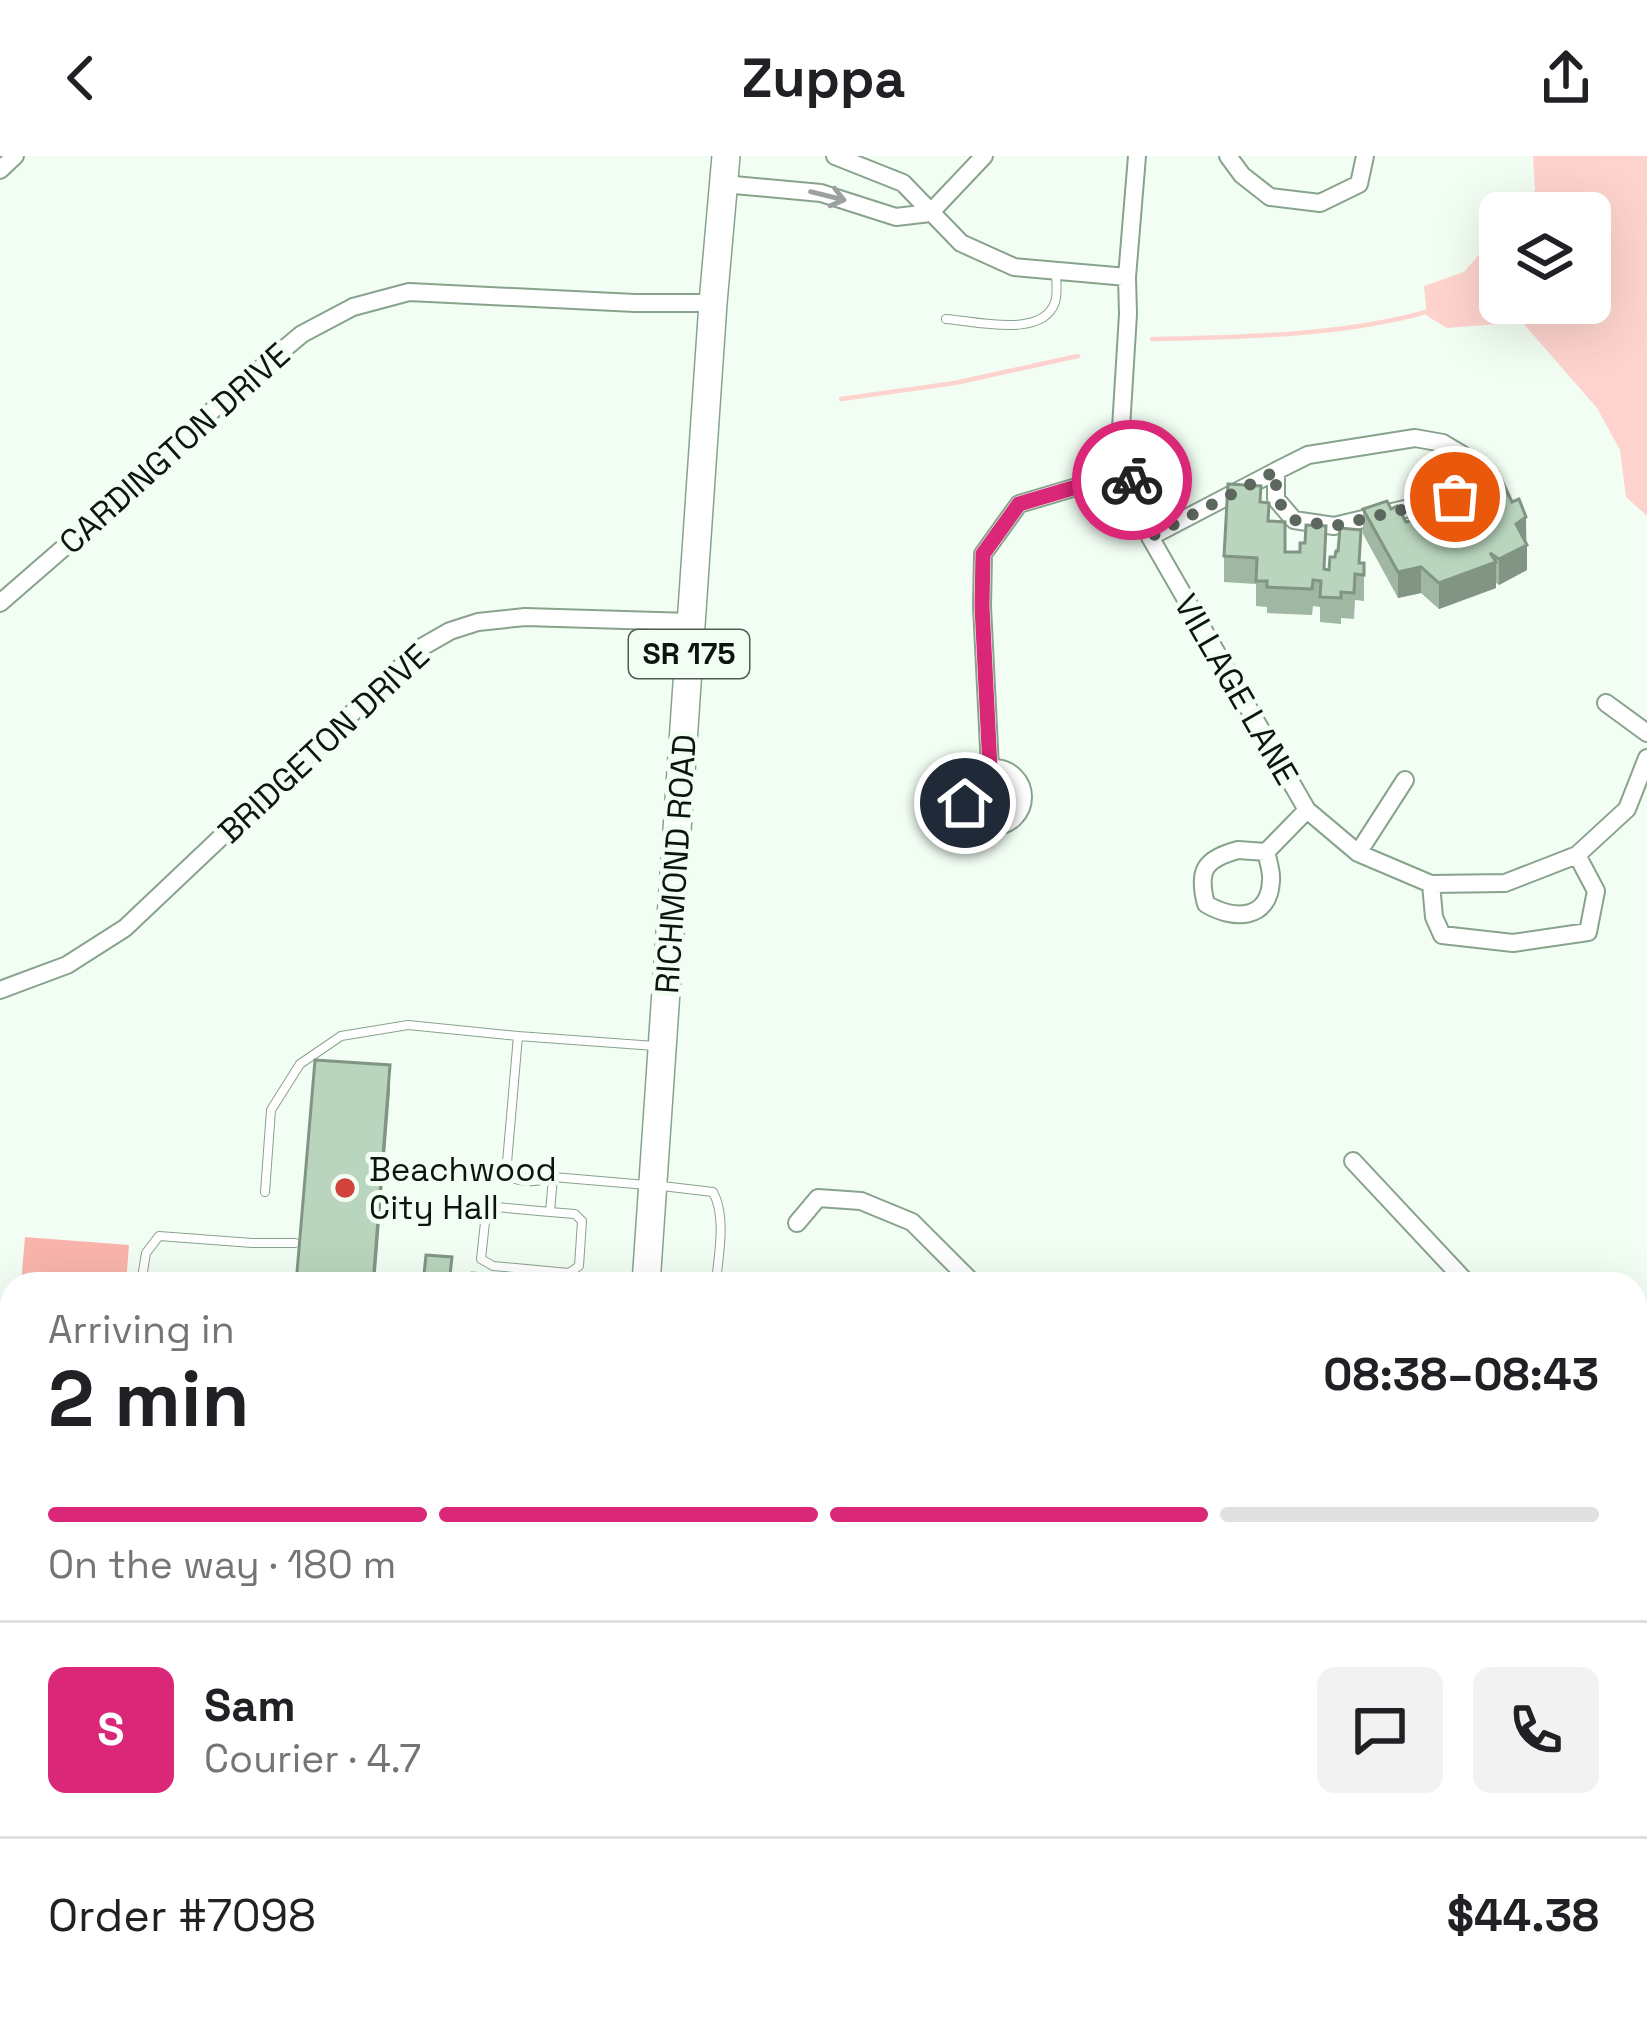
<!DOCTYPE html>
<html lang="en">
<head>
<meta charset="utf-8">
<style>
  body { margin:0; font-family:"Space Grotesk",sans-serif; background:#f2f2f2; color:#202124; height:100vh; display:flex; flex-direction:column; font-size:45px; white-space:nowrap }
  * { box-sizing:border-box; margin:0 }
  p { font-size:39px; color:#757577 }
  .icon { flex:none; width:66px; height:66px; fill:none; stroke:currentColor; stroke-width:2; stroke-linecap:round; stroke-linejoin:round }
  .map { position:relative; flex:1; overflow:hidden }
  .details { position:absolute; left:0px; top:1116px; width:1647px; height:747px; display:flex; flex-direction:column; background:#fff; border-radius:36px 36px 0 0; box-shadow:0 12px 48px #0002 }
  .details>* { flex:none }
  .fabs { position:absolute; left:1479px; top:36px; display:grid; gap:24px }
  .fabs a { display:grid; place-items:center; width:132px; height:132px; border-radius:18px; background:#fff; box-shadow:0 12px 48px #0002; font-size:60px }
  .pin { position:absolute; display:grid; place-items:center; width:102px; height:102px; color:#fff; margin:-51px; border:6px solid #fff; border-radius:50%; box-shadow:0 3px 12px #0007 }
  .courier { position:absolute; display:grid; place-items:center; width:120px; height:120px; margin:-60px; border:9px solid #db2777; border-radius:50%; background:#fff; color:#222; box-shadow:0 3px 15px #0007 }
  .summary em { font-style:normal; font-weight:700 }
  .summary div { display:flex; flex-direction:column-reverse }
  .summary { display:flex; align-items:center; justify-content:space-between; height:204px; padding:0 48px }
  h1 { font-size:78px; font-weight:700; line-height:90px }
  .bar { display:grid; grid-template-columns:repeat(4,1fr); gap:18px 12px; align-content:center; height:144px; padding:0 48px }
  .bar i { height:15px; border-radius:9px; background:#e0e0e0 }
  .bar .active { background:#db2777 }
  .bar p { grid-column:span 4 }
  .line { display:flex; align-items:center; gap:30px; padding:0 48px; border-top:3px solid #e0e0e0 }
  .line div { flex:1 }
  .round { display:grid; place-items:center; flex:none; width:126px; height:126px; border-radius:18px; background:#f2f2f2 }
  header { display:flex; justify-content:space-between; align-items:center; height:156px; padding:0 48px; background:#fff; font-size:54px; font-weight:700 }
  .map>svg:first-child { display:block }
</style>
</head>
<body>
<header><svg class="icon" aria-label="back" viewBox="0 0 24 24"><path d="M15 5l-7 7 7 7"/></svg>Zuppa<svg class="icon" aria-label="share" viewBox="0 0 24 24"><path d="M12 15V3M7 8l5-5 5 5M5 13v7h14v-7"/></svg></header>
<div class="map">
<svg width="1647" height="1861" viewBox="0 0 1647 1861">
  <rect width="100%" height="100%" fill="#f2fef4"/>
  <path fill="#f9b5ac" d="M 25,1081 L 129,1089 L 126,1128 L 21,1128 Z"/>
  <path fill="#e5a199" d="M 1221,1851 L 1468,1851 L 1469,1861 L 1223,1861 Z"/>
  <path fill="#fed3cd" d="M 1533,0 L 1647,0 L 1647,360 L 1626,341 L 1620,294 L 1597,252 L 1522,166 L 1447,172 L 1427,160 L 1424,130 L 1464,116 L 1500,74 L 1500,147 L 1590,147 L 1590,57 L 1515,57 L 1535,34 Z"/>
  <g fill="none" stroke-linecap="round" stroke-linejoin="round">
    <path stroke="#fed3cd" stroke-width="4.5" d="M 1152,183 C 1240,181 1341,180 1426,156
      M 841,243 L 955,227 L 1078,200"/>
    <g stroke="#88a38c" stroke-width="10">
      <path id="lane" d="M 946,163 C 975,165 1043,183 1055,146 C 1058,138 1056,125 1056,116
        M 508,1017 C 522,1009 538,1013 553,1021
        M 506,1018 L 518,880 L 655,890
        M 506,1018 C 518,1028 539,1026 553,1021
        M 662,1030 L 713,1036 C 727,1062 718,1100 716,1128
        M 265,1036 L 271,954 L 300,908 L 341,880 L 408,869 L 518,880
        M 550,1056 L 575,1058 L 582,1065 L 579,1110 L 569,1117 L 493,1110 L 481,1103 L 486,1057 L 496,1051 L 550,1056 L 553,1021 L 647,1029
        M 141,1128 L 146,1097 L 159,1080 L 252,1087 L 295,1087
        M 57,1861 L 58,1851"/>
    </g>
    <g stroke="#88a38c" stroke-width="20">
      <path id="street" d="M 835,0 L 903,27 L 961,87 L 1014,111 L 1127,121
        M 1137,0 L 1127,121 L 1128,158 L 1121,272 L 1129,318 L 1150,381 L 1307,654 L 1358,697 L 1431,728 L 1505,727 L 1577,699 L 1627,653 L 1647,602
        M 1228,0 L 1242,19 L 1270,41 L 1320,47 L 1359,28 L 1365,0
        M 0,14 L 15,0
        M 723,28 L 821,37 L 896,61 L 930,57
        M 930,57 L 984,0
        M 1415,282 L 1443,287 L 1463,299 L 1466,321 L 1455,341 L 1334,370 L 1294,364 L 1276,343 L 1276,315 L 1308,299 Z
        M 1150,381 L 1276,315
        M 0,447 L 91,368 L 231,237 L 302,178 L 353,151 L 409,136 L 635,147 L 713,147
        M 1606,547 L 1647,577
        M 990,612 L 982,450 L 983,398 L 1019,348 L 1110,321 L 1129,318
        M965 641a29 29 0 1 1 58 0a29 29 0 1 1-58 0Z
        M 1238,694 L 1266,696 C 1268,704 1272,716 1271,725 C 1269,765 1233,764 1206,748 C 1197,714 1205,703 1238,694 Z
        M 1266,696 L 1307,654
        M 1358,697 L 1405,624
        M 1431,728 L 1434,761 L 1442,779 L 1513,787 L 1588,776 L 1596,735 L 1577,699
        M 0,834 L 67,809 L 125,772 L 422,491 L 450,475 L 478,466 L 525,461 L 691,466
        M 1353,1005 L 1468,1128
        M 797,1067 L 818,1042 L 861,1045 L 912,1066 L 974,1128
        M 1635,1187 L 1647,1175
        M 1040,1851 L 1047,1861
        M 850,1861 L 858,1851"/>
    </g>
    <g stroke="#88a38c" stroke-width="27">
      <path id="secondary" d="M 0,1478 L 12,1479
        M 0,1500 L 12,1500
        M 0,1522 L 12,1523
        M 1635,1602 L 1647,1603
        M 1635,1645 L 1647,1646"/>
    </g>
    <g stroke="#88a38c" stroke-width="30">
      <path id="primary" d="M 646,1128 L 713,147 L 726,0
        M 595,1861 L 595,1851"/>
    </g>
    <path stroke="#808b82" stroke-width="3" stroke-dasharray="9 9" stroke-linecap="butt" d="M 10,1853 L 42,1856"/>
    <use href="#lane" stroke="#fff" stroke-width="8"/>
    <use href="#street" stroke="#fff" stroke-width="16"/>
    <use href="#secondary" stroke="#fff" stroke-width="24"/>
    <use href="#primary" stroke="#fff" stroke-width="27"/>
  </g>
  <path fill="#9fb7a3" d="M 1473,327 L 1512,346 L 1526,361 L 1527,414 L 1499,429 L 1496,427 L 1496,432 L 1439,453 L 1421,437 L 1398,442 L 1363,378 L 1363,353 L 1391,353 L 1406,366 L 1447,374 L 1450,373 L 1450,350 L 1473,350 Z
    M 1261,346 L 1285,396 L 1325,413 L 1364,407 L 1364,445 L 1355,444 L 1354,463 L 1341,462 L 1341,468 L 1320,466 L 1320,451 L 1313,450 L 1312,459 L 1267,457 L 1267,451 L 1256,450 L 1256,428 L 1224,426 L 1224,400 Z"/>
  <path fill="#829584" d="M 1526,361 L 1526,387 L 1516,368 Z
    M 1527,389 L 1527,414 L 1499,429 L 1499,403 Z
    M 1496,406 L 1496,432 L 1439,453 L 1439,427 Z
    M 1421,411 L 1421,437 L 1398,442 L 1398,416 Z
    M 390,909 L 390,935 L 375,1128 L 373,1128 Z"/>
  <path fill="#b9d5bd" stroke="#829584" stroke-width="3" d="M 1498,316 L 1512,346 L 1519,343 L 1526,361 L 1516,368 L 1527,389 L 1499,403 L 1490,397 L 1496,406 L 1439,427 L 1421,411 L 1398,416 L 1363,353 L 1387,345 L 1391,353 L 1397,350 L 1406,366 L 1413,364 L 1416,369 L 1437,361 L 1447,374 L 1459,371 L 1450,350 L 1468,342 L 1477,356 L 1483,349 L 1473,327 Z
    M 1228,328 L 1261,330 L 1260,346 L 1269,347 L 1268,365 L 1285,366 L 1285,396 L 1300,396 L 1300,387 L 1305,387 L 1306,369 L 1326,370 L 1324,413 L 1329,414 L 1330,401 L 1335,401 L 1336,395 L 1338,395 L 1340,372 L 1361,374 L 1359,407 L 1364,407 L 1364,419 L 1355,418 L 1354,437 L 1341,436 L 1341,442 L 1320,441 L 1321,425 L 1313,424 L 1312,433 L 1267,431 L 1267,425 L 1256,425 L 1257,402 L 1224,400 Z
    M 315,904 L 390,909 L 373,1128 L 296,1128 Z
    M 426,1099 L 452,1101 L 449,1128 L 423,1128 Z
    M 472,1117 L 524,1121 L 526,1123 L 526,1128 L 459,1128 L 460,1120 L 471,1120 Z
    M 0,1773 L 10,1774 L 4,1861 L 0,1861 Z"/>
  <defs><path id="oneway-shaft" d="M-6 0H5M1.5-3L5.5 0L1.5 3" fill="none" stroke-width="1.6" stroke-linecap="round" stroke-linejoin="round" transform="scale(3)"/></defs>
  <use stroke="#9da19e" href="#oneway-shaft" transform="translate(828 40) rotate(14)"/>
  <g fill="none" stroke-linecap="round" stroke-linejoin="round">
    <path stroke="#5c675e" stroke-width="12" stroke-dasharray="0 21.6" d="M 1132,324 L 1150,381 L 1276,315 L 1276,343 L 1294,364 L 1334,370 L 1455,341"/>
    <path stroke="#db2777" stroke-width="15" d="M 965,647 C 965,627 973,619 990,612 L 982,450 L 983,398 L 1019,348 L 1110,321 L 1130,318 L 1132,324"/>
  </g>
  <circle fill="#d1433b" stroke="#f2fef4" stroke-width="4.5" cx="345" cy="1032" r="12"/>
  <g text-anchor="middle" stroke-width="10" stroke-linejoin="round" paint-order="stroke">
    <rect fill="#f2fef4" stroke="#505b52" stroke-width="3" x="629" y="474" width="120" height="48" rx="9"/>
    <g font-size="30" font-weight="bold" fill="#0b150d">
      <text x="689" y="508">SR 175</text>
    </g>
    <g font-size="33" fill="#0b150d" stroke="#f2fef4">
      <text transform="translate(174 292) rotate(-42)" y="12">CARDINGTON DRIVE</text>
      <text transform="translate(1237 533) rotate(60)" y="12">VILLAGE LANE</text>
      <text transform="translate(323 587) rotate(-43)" y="12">BRIDGETON DRIVE</text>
      <text transform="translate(675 708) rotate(-86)" y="12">RICHMOND ROAD</text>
    </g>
    <g font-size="33" fill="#0b150d" stroke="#f2fef4" text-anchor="start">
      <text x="369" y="1025">Beachwood<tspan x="369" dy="38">City Hall</tspan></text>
    </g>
  </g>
</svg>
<div class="fabs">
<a><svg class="icon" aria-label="layers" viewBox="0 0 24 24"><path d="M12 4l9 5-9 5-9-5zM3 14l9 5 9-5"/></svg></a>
</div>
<div class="pin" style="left:1455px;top:341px;background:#ea580c"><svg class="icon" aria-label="bag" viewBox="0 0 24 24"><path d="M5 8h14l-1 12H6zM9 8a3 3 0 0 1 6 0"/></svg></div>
<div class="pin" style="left:965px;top:647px;background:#1f2937"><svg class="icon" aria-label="home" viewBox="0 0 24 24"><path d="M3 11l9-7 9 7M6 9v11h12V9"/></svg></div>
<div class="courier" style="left:1132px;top:324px"><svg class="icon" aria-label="bike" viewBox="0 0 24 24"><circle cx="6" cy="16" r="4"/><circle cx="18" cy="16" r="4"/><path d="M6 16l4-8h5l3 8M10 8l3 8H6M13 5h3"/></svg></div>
<section class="details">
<div class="summary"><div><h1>2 min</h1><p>Arriving in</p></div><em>08:38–08:43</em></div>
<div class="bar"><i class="active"></i><i class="active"></i><i class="active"></i><i></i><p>On the way · 180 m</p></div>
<div class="line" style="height:216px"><b class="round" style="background:#db2777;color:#fff">S</b><div><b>Sam</b><p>Courier · 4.7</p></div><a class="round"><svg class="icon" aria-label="chat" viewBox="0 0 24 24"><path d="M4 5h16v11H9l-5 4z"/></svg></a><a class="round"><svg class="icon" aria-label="phone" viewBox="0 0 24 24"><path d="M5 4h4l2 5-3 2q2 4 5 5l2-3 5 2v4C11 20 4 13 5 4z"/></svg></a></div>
<div class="line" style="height:156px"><div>Order #7098</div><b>$44.38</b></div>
</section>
</div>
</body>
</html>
